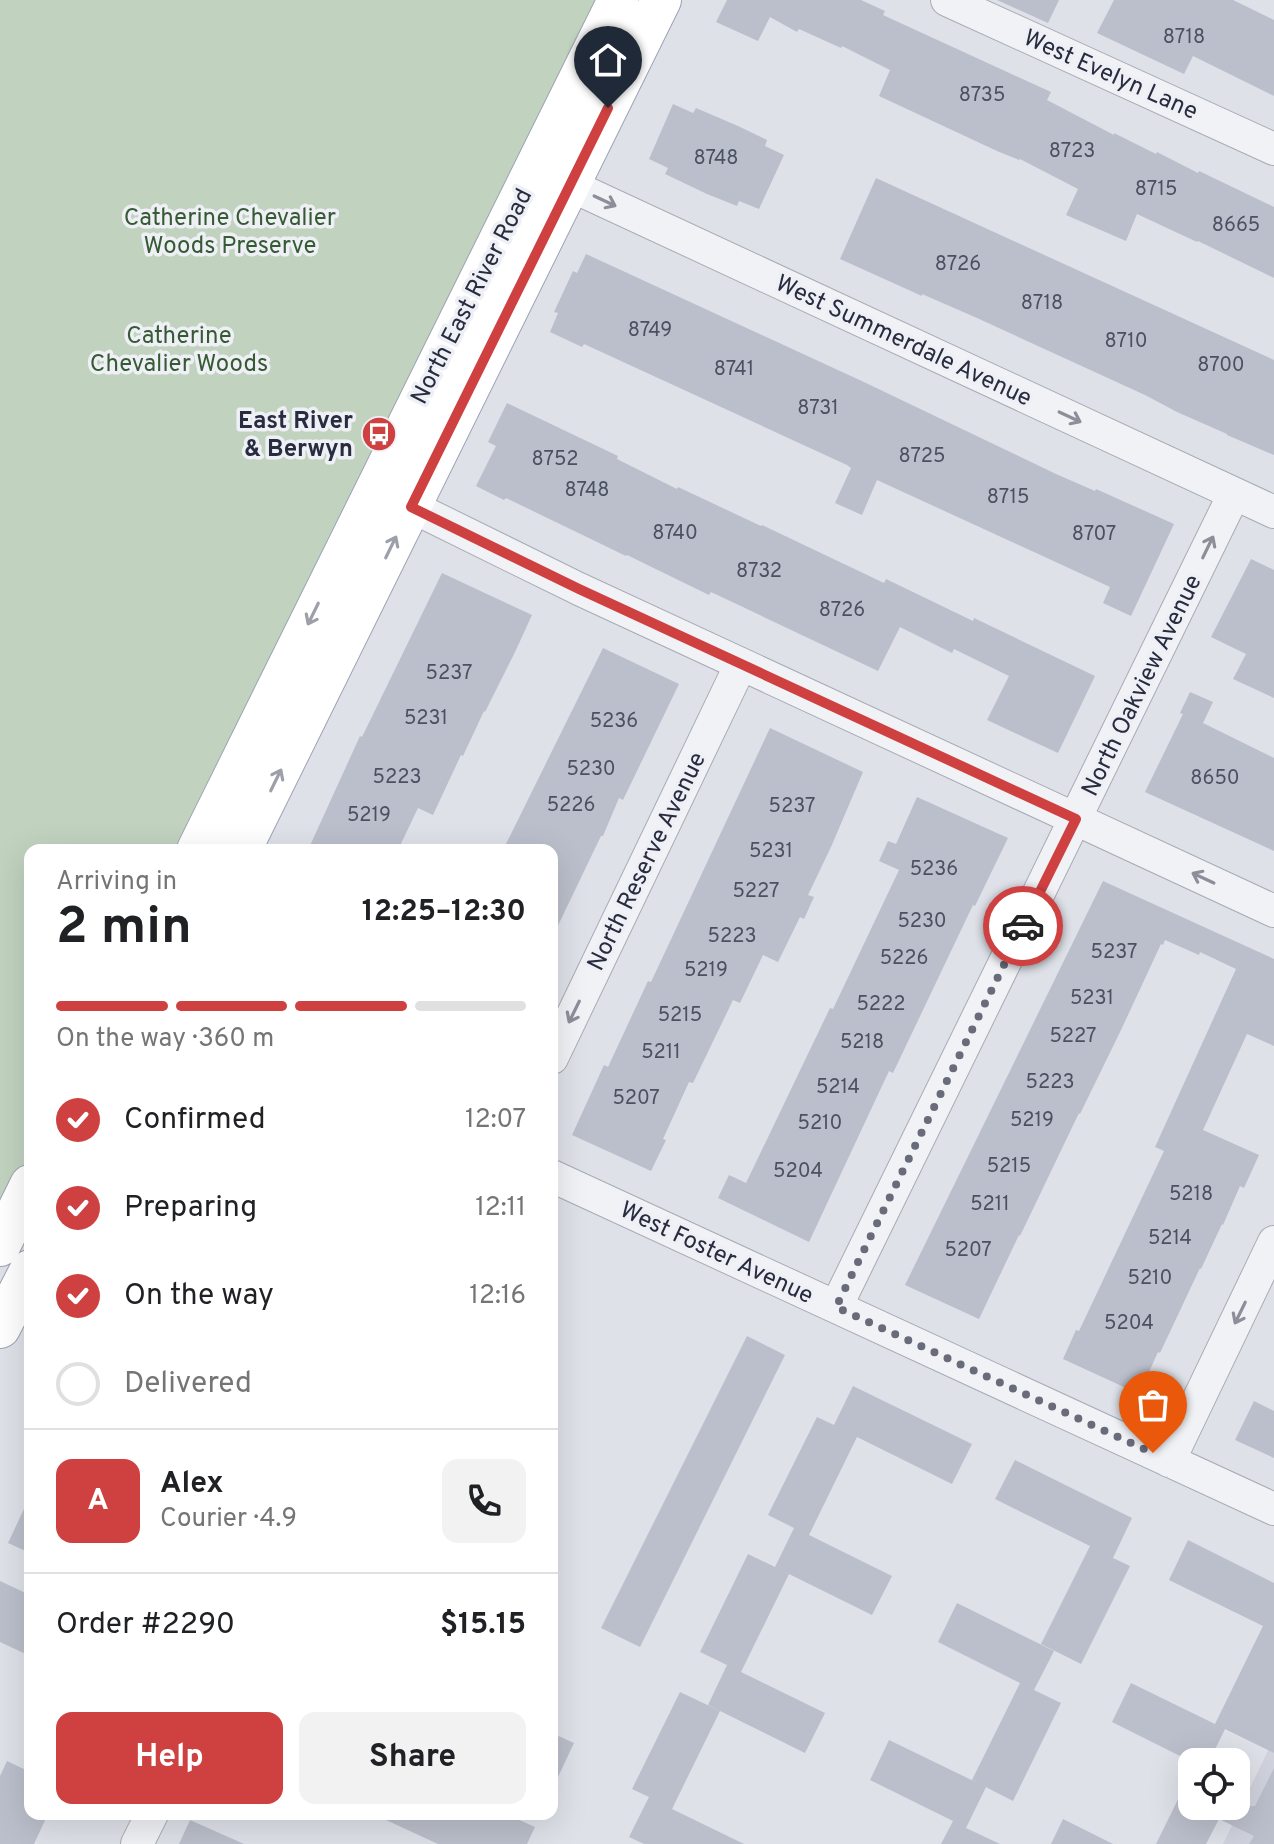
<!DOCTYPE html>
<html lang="en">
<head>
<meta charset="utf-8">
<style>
  body { margin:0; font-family:Overpass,sans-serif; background:#f2f2f2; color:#202124; height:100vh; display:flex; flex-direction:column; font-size:30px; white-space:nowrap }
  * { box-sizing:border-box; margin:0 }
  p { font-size:26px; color:#757577 }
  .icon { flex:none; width:44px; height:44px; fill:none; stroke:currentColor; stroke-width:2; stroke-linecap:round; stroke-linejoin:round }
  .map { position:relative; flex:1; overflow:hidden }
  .details { position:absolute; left:24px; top:844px; width:534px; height:976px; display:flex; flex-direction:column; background:#fff; border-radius:16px; box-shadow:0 8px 32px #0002 }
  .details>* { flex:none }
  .buttons { position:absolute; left:1178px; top:1748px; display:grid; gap:16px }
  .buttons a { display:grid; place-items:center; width:72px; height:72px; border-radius:16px; background:#fff; box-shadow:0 8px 32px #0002; font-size:40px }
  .pin { position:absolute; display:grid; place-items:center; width:68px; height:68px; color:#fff; margin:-82px -34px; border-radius:50% 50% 50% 0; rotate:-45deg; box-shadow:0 0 8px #0007 }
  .pin .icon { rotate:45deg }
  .courier { position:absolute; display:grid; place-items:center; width:80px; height:80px; margin:-40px; border:6px solid #cf4141; border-radius:50%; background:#fff; color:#222; box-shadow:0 2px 10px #0007 }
  .head em { font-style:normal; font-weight:700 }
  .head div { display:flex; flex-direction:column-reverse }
  .head { display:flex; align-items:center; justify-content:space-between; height:136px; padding:0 32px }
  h1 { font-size:52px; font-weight:700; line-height:60px }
  .bar { display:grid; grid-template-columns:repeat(4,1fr); gap:12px 8px; align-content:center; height:96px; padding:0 32px }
  .bar i { height:10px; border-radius:6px; background:#e0e0e0 }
  .bar .on { background:#cf4141 }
  .bar p { grid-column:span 4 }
  .line { display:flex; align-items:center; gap:20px; padding:0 32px; border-top:2px solid #e0e0e0 }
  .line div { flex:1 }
  .round { display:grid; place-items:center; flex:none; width:84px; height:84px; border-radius:16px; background:#f2f2f2 }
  ol { padding:0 32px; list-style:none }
  li { display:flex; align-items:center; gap:24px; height:88px }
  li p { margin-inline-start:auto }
  li .icon { padding:8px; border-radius:50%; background:#cf4141; color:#fff; stroke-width:4 }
  li:last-child { color:#757577 }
  li i { width:44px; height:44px; border:4px solid #e0e0e0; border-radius:50% }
  .primary-button { display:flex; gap:16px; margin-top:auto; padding:16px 32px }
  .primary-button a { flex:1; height:92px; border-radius:16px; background:#cf4141; color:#fff; font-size:32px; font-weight:700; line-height:92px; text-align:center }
  .primary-button a+a { background:#f2f2f2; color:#202124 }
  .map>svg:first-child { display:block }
</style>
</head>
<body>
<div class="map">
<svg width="1274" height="1844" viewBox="0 0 1274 1844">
  <rect width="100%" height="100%" fill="#dee1e8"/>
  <path fill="#d0d3dd" d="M 1274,1738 L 1274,1844 L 1223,1844 Z"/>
  <path fill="#c1d2bf" d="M 0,0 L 601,0 L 181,850 L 30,850 L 30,1154 L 0,1214 Z"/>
  <path fill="#bbbfcb" d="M 727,0 L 861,0 L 885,11 L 883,15 L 1051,92 L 1047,100 L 1114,135 L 1114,133 L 1156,154 L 1157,152 L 1198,173 L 1199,171 L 1274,207 L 1274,278 L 1198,241 L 1197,242 L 1137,214 L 1126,241 L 1066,215 L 1078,189 L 1020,159 L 1019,160 L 997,151 L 879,96 L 890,70 L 842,46 L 841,48 L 799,29 L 797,32 L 770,17 L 758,41 L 716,22 Z
    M 997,0 L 1059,0 L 1048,23 Z
    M 1114,0 L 1233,0 L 1274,20 L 1274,96 L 1193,56 L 1184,74 L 1097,33 Z
    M 673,104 L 693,113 L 696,108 L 738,126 L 767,140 L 765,146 L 784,155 L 759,209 L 739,201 L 737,206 L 707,194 L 665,174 L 668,168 L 649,159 Z
    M 876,178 L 1274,360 L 1274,455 L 1227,435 L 1227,434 L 1177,412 L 1145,395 L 977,318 L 922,294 L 922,296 L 840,259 Z
    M 586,254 L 866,383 L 1056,474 L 1095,491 L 1096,489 L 1174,524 L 1131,616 L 1103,603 L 1110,587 L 877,480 L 862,515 L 835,503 L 851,468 L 847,465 L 584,344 L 582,347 L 550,332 L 558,313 L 554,312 L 573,271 L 577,273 Z
    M 507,403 L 618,456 L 617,459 L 677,489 L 678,487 L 761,526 L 762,525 L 884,583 L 886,579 L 973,621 L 974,618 L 1095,676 L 1058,753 L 987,720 L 1009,676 L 954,649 L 952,653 L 900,627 L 878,671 L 711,592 L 709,595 L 627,555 L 626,556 L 506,498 L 504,500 L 476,486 L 496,446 L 488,442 Z
    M 1251,559 L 1274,570 L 1274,698 L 1233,679 L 1246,654 L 1211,637 Z
    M 442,573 L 532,615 L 515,652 L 485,712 L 484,711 L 463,756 L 461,755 L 433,815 L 418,808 L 398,850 L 308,850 L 360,736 L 362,737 Z
    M 603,648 L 679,684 L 623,800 L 619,798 L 603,836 L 601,836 L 552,938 L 552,850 L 503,850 Z
    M 1190,692 L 1213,702 L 1203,723 L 1274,758 L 1274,851 L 1145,792 L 1183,714 L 1180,713 Z
    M 770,728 L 863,772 L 831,847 L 808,895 L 814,897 L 804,919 L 800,917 L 778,962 L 763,955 L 740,1003 L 733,1000 L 693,1083 L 689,1082 L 663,1139 L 666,1140 L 651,1171 L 572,1135 L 604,1065 L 608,1067 L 648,981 L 651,982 Z
    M 917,797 L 1008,838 L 975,906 L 973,905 L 893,1073 L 889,1071 L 809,1242 L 718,1198 L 729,1175 L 746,1183 L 830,1008 L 833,1009 L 899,870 L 879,861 L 888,841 L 896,844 Z
    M 1103,881 L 1274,959 L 1274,1046 L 1247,1034 L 1203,1130 L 1259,1155 L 1244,1188 L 1240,1186 L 1223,1225 L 1222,1224 L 1201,1269 L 1200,1268 L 1160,1353 L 1158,1352 L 1139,1394 L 1063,1359 L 1076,1330 L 1079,1331 L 1164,1151 L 1155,1147 L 1236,969 L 1200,952 L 1199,955 L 1165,940 L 1163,945 L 1161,944 L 1121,1030 L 1080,1114 L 1079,1113 L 1020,1236 L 1019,1235 L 979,1319 L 905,1285 Z
    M 747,1336 L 785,1355 L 640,1647 L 601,1628 Z
    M 853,1386 L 972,1444 L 952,1484 L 857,1437 L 809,1535 L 892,1576 L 872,1615 L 789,1574 L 741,1672 L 825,1713 L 805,1753 L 708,1705 L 727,1665 L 700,1652 L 748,1554 L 775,1567 L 794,1528 L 768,1515 L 817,1417 L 834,1425 Z
    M 1254,1401 L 1274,1411 L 1274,1458 L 1235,1440 Z
    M 1015,1460 L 1132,1518 L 1113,1558 L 1130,1566 L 1081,1664 L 1041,1644 L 1090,1546 L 995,1499 Z
    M 30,1496 L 30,1553 L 8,1543 Z
    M 1188,1540 L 1274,1583 L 1274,1753 L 1225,1729 L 1209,1762 L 1192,1762 L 1112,1722 L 1131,1683 L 1215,1724 L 1263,1626 L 1169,1580 Z
    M 0,1581 L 30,1595 L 30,1656 L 0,1642 Z
    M 957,1603 L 1054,1651 L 1034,1690 L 1061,1703 L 1013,1801 L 972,1780 L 1020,1683 L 938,1642 Z
    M 680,1692 L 720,1711 L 672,1809 L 744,1844 L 644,1844 L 629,1837 L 649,1797 L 632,1789 Z
    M 552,1733 L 574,1743 L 552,1790 Z
    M 889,1740 L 986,1787 L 966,1828 L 1000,1844 L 941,1844 L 953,1821 L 870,1780 Z
    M 7,1761 L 30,1772 L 30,1814 L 48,1814 L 34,1844 L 0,1844 L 0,1776 Z
    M 1274,1768 L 1274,1844 L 1249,1844 L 1254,1836 L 1219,1819 L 1206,1844 L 1156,1844 L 1192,1771 L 1192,1806 L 1255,1806 Z
    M 373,1814 L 506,1814 L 535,1827 L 527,1844 L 438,1844 Z
    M 1063,1819 L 1113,1844 L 1051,1844 Z
    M 190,1820 L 244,1844 L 179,1844 Z"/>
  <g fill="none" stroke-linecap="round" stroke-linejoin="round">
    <g stroke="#a7abb5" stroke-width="34">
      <path id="minor" d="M 947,0 L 1274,149
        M 548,175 L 1274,512
        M 390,496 L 579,589 L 1274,911
        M 552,1058 L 741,664
        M 552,1176 L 1274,1509
        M 836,1307 L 1234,494
        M 1169,1461 L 1274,1242
        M 137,1844 L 152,1814"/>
    </g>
    <g stroke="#9da3b4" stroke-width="42">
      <path id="major" d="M 197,850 L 618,0
        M 241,850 L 661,0
        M 0,1246 L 30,1185
        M 0,1328 L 30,1270"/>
    </g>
    <use href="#minor" stroke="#f1f2f6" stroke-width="32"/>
    <use href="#major" stroke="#fff" stroke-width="40"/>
  </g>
  <defs><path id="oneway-shaft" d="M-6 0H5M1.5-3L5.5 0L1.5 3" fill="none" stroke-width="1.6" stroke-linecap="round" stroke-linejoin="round" transform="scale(2)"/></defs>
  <g stroke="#8c8f9a">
    <use href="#oneway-shaft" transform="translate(605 201) rotate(25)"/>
    <use href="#oneway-shaft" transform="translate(1070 417) rotate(25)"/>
    <use href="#oneway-shaft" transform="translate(1208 547) rotate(-64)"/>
    <use href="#oneway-shaft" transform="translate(1203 878) rotate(-155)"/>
    <use href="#oneway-shaft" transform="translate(574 1012) rotate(116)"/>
    <use href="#oneway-shaft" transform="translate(1240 1313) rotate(116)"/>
  </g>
  <g stroke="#9ea0a9">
    <use href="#oneway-shaft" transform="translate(391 547) rotate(-64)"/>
    <use href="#oneway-shaft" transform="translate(313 614) rotate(116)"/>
    <use href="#oneway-shaft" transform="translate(276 780) rotate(-64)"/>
  </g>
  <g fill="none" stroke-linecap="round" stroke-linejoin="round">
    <path stroke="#676b7a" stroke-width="8" stroke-dasharray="0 14.4" d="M 1023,926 L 836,1307 L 1153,1453"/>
    <path stroke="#cf4141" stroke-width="10" d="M 608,108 L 411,507 L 579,589 L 1076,819 L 1023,926"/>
  </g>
  <defs>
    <g id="bus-disc" transform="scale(1.8)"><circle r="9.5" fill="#cf4141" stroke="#eef0f6"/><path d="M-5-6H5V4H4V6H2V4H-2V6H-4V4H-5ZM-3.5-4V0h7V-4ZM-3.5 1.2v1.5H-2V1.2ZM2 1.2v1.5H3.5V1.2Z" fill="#fff"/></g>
  </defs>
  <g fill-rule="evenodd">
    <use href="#bus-disc" x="379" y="434"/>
  </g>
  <g text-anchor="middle" stroke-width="7" stroke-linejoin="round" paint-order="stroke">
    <g font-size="20" fill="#4c5162">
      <text x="1184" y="43">8718</text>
      <text x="982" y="101">8735</text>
      <text x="1072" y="157">8723</text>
      <text x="716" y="164">8748</text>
      <text x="1156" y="195">8715</text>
      <text x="1236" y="231">8665</text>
      <text x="958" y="270">8726</text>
      <text x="1042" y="309">8718</text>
      <text x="650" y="336">8749</text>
      <text x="1126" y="347">8710</text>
      <text x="1221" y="371">8700</text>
      <text x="734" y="375">8741</text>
      <text x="818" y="414">8731</text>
      <text x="922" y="462">8725</text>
      <text x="555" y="465">8752</text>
      <text x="587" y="496">8748</text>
      <text x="1008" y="503">8715</text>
      <text x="675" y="539">8740</text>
      <text x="1094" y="540">8707</text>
      <text x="759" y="577">8732</text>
      <text x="842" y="616">8726</text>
      <text x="449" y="679">5237</text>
      <text x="426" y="724">5231</text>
      <text x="614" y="727">5236</text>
      <text x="591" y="775">5230</text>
      <text x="397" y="783">5223</text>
      <text x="1215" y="784">8650</text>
      <text x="571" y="811">5226</text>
      <text x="792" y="812">5237</text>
      <text x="369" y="821">5219</text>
      <text x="771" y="857">5231</text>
      <text x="934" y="875">5236</text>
      <text x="756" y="897">5227</text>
      <text x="922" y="927">5230</text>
      <text x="732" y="942">5223</text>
      <text x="1114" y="958">5237</text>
      <text x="904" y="964">5226</text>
      <text x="706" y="976">5219</text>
      <text x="1092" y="1004">5231</text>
      <text x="881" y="1010">5222</text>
      <text x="680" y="1021">5215</text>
      <text x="1073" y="1042">5227</text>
      <text x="862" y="1048">5218</text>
      <text x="661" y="1058">5211</text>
      <text x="1050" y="1088">5223</text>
      <text x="838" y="1093">5214</text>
      <text x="636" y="1104">5207</text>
      <text x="1032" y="1126">5219</text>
      <text x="820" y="1129">5210</text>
      <text x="1009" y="1172">5215</text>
      <text x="798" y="1177">5204</text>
      <text x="1191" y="1200">5218</text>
      <text x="990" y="1210">5211</text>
      <text x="1170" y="1244">5214</text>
      <text x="968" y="1256">5207</text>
      <text x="1150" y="1284">5210</text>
      <text x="1129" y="1329">5204</text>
    </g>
    <g font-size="24" fill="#272c3f" stroke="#eef0f6">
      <text transform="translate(1111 74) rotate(24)" y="8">West Evelyn Lane</text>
      <text transform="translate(471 296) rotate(-63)" y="8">North East River Road</text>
      <text transform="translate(904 340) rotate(25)" y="8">West Summerdale Avenue</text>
      <text transform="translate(1141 685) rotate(-64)" y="8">North Oakview Avenue</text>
      <text transform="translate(646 861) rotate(-64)" y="8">North Reserve Avenue</text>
      <text transform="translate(717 1252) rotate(25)" y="8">West Foster Avenue</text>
    </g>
    <g font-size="24" fill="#365b34" stroke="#eef0f6">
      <text x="230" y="225">Catherine Chevalier<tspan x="230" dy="28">Woods Preserve</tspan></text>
      <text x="179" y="343">Catherine<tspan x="179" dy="28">Chevalier Woods</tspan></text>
    </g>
    <g font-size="24" font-weight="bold" fill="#272c3f" stroke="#eef0f6" text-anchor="end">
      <text x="353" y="428">East River<tspan x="353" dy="28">&amp; Berwyn</tspan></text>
    </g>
  </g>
</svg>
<div class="buttons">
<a><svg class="icon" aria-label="locate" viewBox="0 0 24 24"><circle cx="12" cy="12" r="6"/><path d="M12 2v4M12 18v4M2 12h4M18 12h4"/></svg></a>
</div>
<div class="pin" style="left:1153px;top:1453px;background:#ea580c"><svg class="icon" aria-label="bag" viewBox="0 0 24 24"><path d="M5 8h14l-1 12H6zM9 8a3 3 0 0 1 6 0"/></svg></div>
<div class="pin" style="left:608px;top:108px;background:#1f2937"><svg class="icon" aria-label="home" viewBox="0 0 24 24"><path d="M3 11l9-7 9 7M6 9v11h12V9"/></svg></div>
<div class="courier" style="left:1023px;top:926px"><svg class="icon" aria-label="car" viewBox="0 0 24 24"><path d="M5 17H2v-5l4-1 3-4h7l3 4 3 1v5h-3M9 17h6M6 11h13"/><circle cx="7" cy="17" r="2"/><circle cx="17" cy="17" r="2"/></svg></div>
<section class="details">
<div class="head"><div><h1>2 min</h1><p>Arriving in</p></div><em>12:25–12:30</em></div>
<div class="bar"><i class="on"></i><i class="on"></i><i class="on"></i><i></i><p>On the way · 360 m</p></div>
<ol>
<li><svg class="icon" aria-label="check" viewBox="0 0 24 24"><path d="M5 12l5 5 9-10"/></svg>Confirmed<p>12:07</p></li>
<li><svg class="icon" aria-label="check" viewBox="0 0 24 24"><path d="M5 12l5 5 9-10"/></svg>Preparing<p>12:11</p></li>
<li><svg class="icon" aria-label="check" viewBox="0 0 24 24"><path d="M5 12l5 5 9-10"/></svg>On the way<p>12:16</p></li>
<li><i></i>Delivered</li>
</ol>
<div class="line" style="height:144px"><b class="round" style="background:#cf4141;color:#fff">A</b><div><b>Alex</b><p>Courier · 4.9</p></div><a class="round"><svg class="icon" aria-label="phone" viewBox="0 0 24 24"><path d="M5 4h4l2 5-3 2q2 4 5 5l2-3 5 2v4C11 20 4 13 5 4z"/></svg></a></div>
<div class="line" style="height:104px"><div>Order #2290</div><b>$15.15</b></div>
<div class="primary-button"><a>Help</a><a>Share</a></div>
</section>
</div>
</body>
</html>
